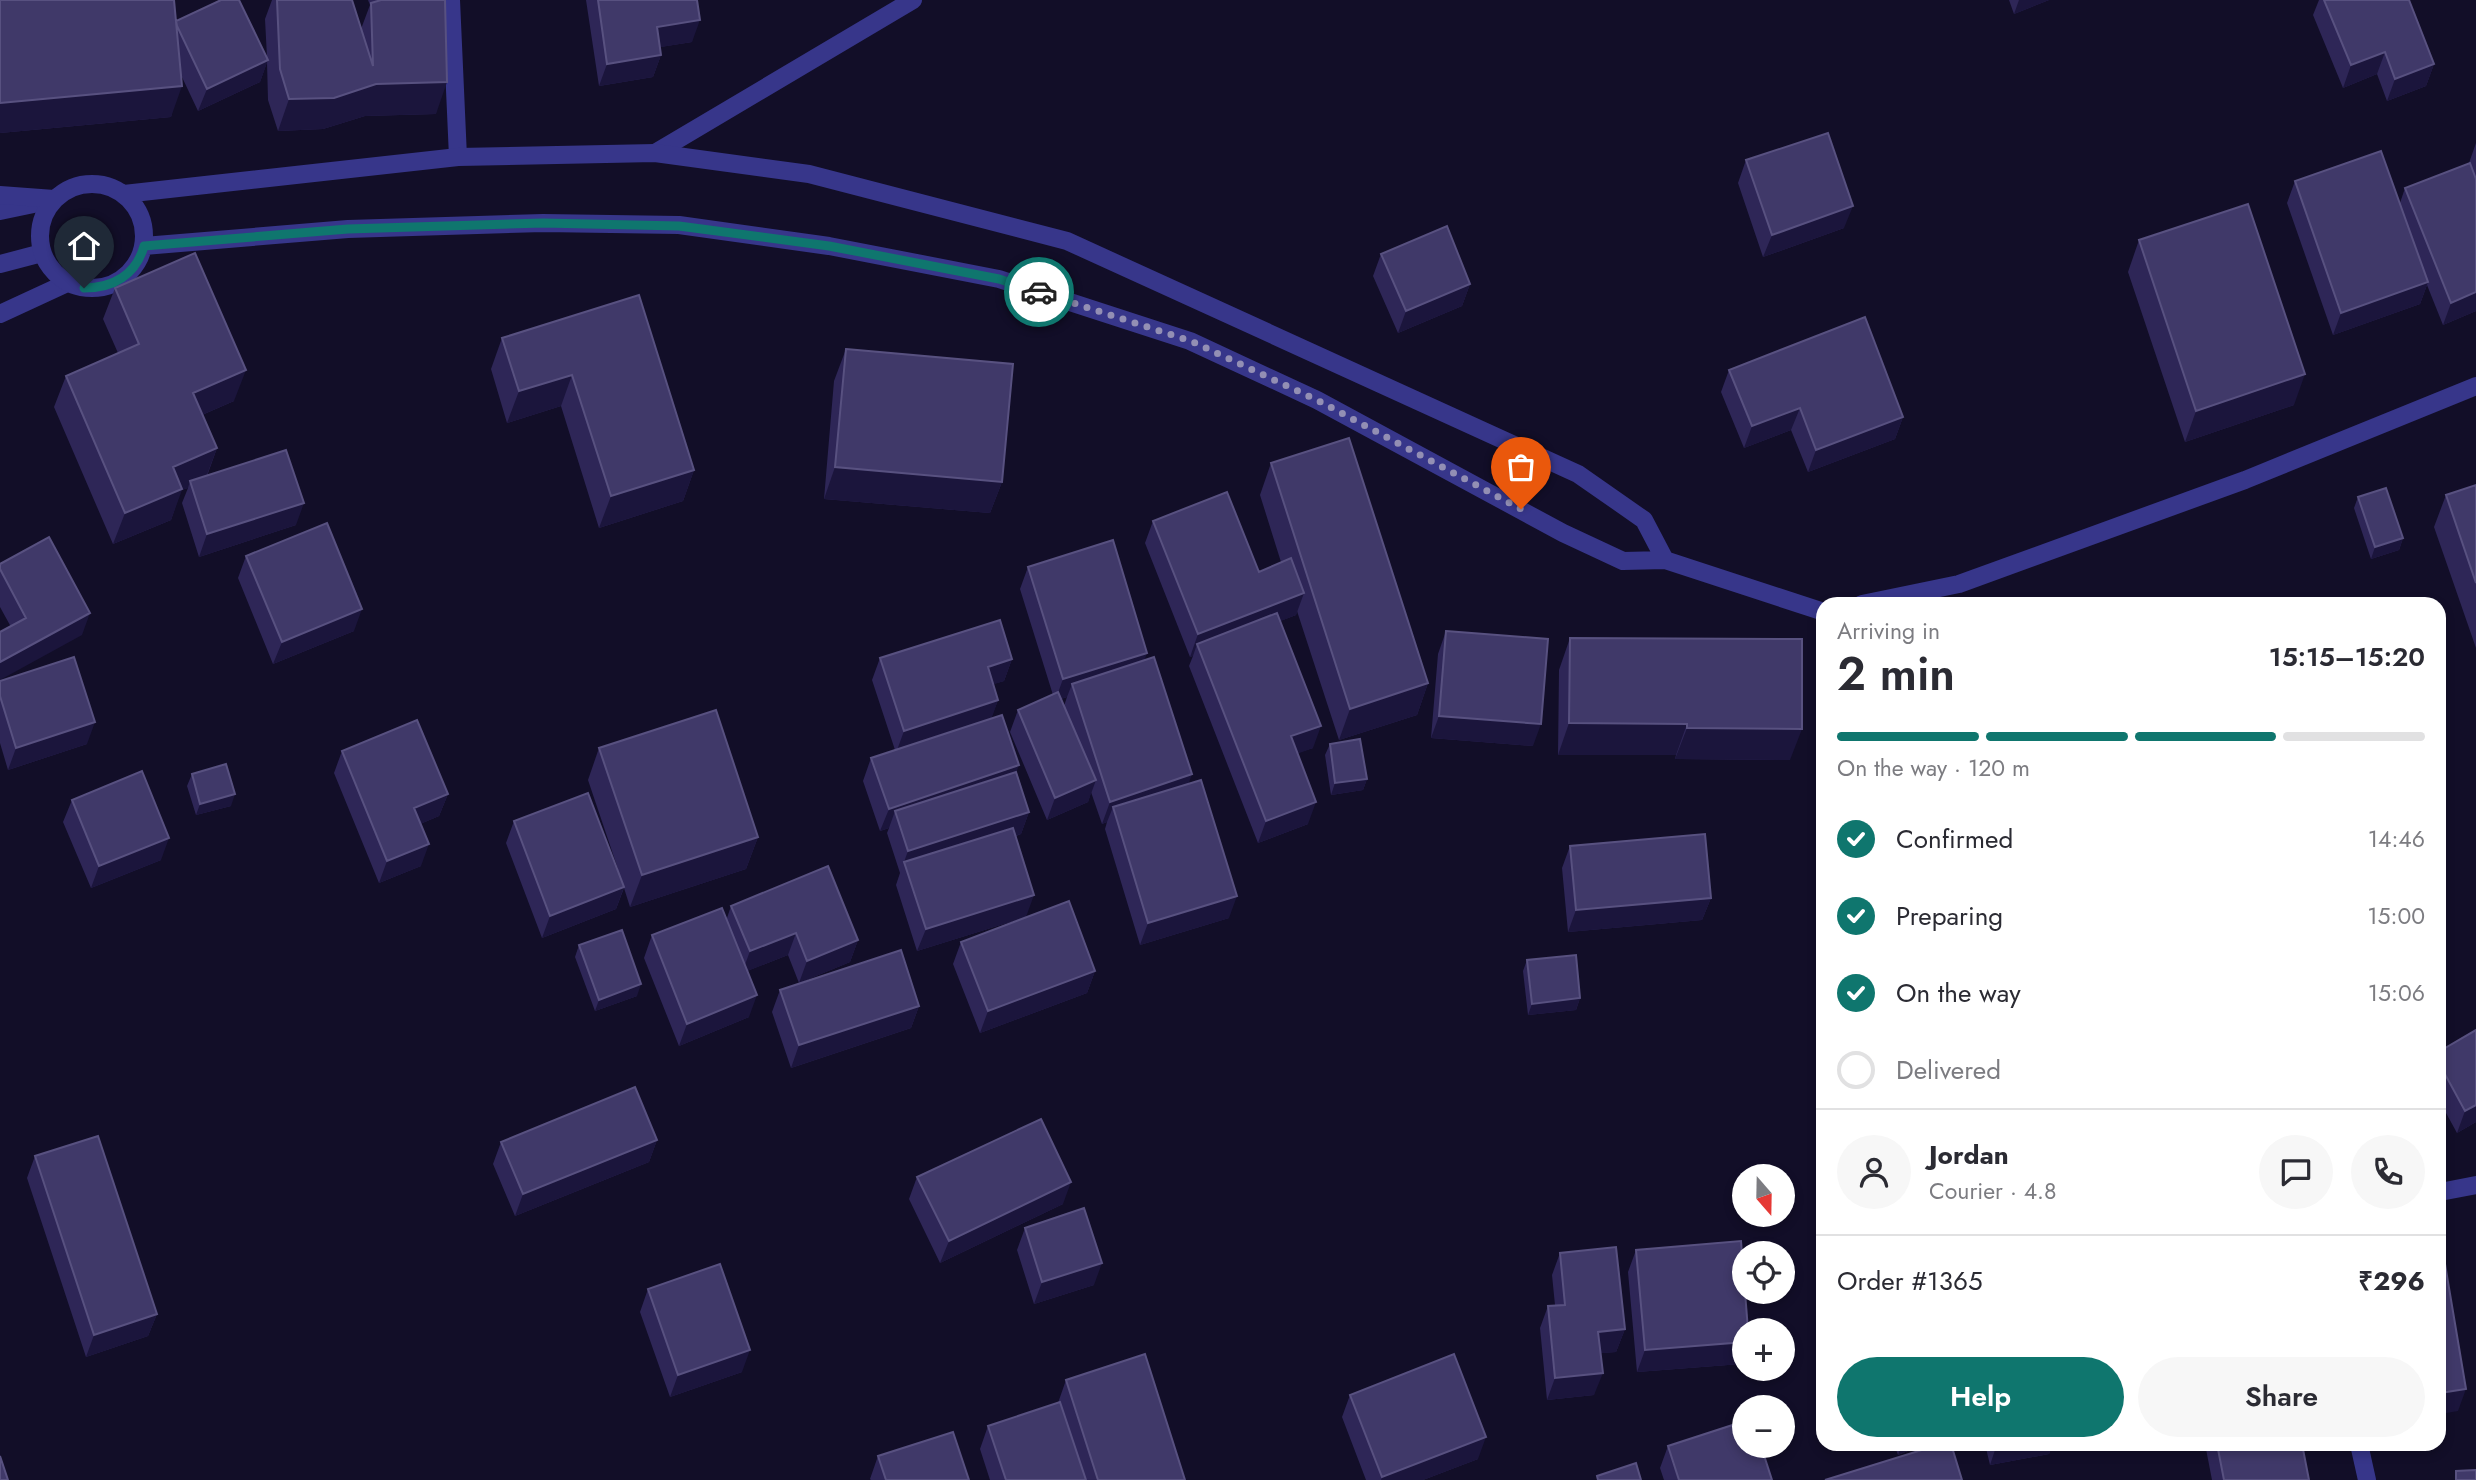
<!DOCTYPE html>
<html lang="en">
<head>
<meta charset="utf-8">
<style>
  body { margin:0; font-family:Jost,sans-serif; background:#f7f7f7; color:#2b2b33; height:100vh; display:flex; flex-direction:column; font-size:26px; white-space:nowrap }
  * { box-sizing:border-box; margin:0 }
  p { font-size:23px; color:#7c7c81 }
  .icon { flex:none; width:38px; height:38px; fill:none; stroke:currentColor; stroke-width:2; stroke-linecap:round; stroke-linejoin:round }
  .map { position:relative; flex:1; overflow:hidden }
  .panel { position:absolute; left:1816px; top:597px; width:630px; height:854px; display:flex; flex-direction:column; background:#fff; border-radius:21px; box-shadow:0 4px 10px #0003 }
  .panel>* { flex:none }
  .needle { width:46px; rotate:160deg }
  .controls { position:absolute; left:1732px; top:1164px; display:grid; gap:14px }
  .controls a { display:grid; place-items:center; width:63px; height:63px; border-radius:50%; background:#fff; box-shadow:0 4px 10px #0003; font-size:35px }
  .pin { position:absolute; display:grid; place-items:center; width:60px; height:60px; color:#fff; margin:-72px -30px; border-radius:50% 50% 50% 0; rotate:-45deg; box-shadow:0 0 7px #0007 }
  .pin .icon { rotate:45deg }
  .courier { position:absolute; display:grid; place-items:center; width:70px; height:70px; margin:-35px; border:5px solid #0f766e; border-radius:50%; background:#fff; color:#222; box-shadow:0 2px 9px #0007 }
  .overview em { font-style:normal; font-weight:600 }
  .overview div { display:flex; flex-direction:column-reverse }
  .overview { display:flex; align-items:center; justify-content:space-between; height:119px; padding:0 21px }
  h1 { font-size:46px; font-weight:600; line-height:52px }
  .bar { display:grid; grid-template-columns:repeat(4,1fr); gap:10px 7px; align-content:center; height:84px; padding:0 21px }
  .bar i { height:9px; border-radius:5px; background:#e1e1e2 }
  .bar .on { background:#0f766e }
  .bar p { grid-column:span 4 }
  .line { display:flex; align-items:center; gap:18px; padding:0 21px; border-top:2px solid #e1e1e2 }
  .line div { flex:1 }
  .round { display:grid; place-items:center; flex:none; width:74px; height:74px; border-radius:37px; background:#f7f7f7 }
  ol { padding:0 21px; list-style:none }
  li { display:flex; align-items:center; gap:21px; height:77px }
  li p { margin-inline-start:auto }
  li .icon { padding:7px; border-radius:50%; background:#0f766e; color:#fff; stroke-width:4 }
  li:last-child { color:#7c7c81 }
  li i { width:38px; height:38px; border:4px solid #e1e1e2; border-radius:50% }
  .action { display:flex; gap:14px; margin-top:auto; padding:14px 21px }
  .action a { flex:1; height:80px; border-radius:42px; background:#0f766e; color:#fff; font-size:28px; font-weight:600; line-height:80px; text-align:center }
  .action a+a { background:#f7f7f7; color:#2b2b33 }
  .map>svg:first-child { display:block }
</style>
</head>
<body>
<div class="map">
<svg width="2476" height="1480" viewBox="0 0 2476 1480">
  <rect width="100%" height="100%" fill="#120e28"/>
  <g fill="none" stroke-linecap="round" stroke-linejoin="round">
    <path stroke="#37368a" stroke-width="18" d="M 0,211 L 48,201
      M 0,264 L 42,253"/>
    <path stroke="#37368a" stroke-width="18" d="M 451,0 L 458,157
      M 655,153 L 913,0
      M 0,314 L 67,283
      M 2440,1192 L 2476,1185
      M 2359,1444 L 2367,1480"/>
    <path stroke="#37368a" stroke-width="18" d="M40 236a52 52 0 1 1 104 0a52 52 0 1 1-104 0Z
      M 124,194 L 458,157 L 655,153 L 809,174 L 1067,241 L 1578,474 L 1644,520 L 1665,560 L 1623,561 L 1563,533 L 1317,400 L 1190,341 L 999,279 L 829,246 L 679,225 L 543,223 L 348,229 L 144,246
      M 0,195 L 54,199
      M 1665,560 L 1824,612
      M 1862,604 L 1959,584 L 2245,480 L 2476,386"/>
  </g>
  <path fill="#2e2657" fill-rule="evenodd" d="M 0,0 L 176,21 L 267,57 L 265,19 L 272,0 L 352,0 L 361,29 L 370,5 L 368,0 L 445,0 L 436,114 L 365,116 L 323,129 L 278,131 L 268,100 L 267,62 L 260,82 L 198,111 L 181,75 L 171,117 L 0,133 Z
    M 586,0 L 697,0 L 692,42 L 660,47 L 661,55 L 653,77 L 599,86 Z
    M 2009,0 L 2049,0 L 2014,14 Z
    M 2319,0 L 2324,0 L 2434,64 L 2426,86 L 2387,101 L 2377,74 L 2343,88 L 2313,15 Z
    M 2476,143 L 2476,311 L 2443,325 L 2427,285 L 2420,304 L 2333,335 L 2287,203 L 2295,181 L 2400,203 L 2405,188 L 2469,163 Z
    M 1746,160 L 1844,228 L 1763,257 L 1738,183 Z
    M 2139,240 L 2294,405 L 2185,442 L 2128,272 Z
    M 1381,254 L 1470,284 L 1462,306 L 1398,333 L 1373,276 Z
    M 115,288 L 234,401 L 202,415 L 217,448 L 207,476 L 296,525 L 199,557 L 182,503 L 188,488 L 181,490 L 171,520 L 113,544 L 54,407 L 66,376 L 118,353 L 103,319 Z
    M 639,295 L 694,470 L 683,501 L 599,528 L 561,406 L 507,423 L 491,369 L 502,338 Z
    M 846,349 L 1002,482 L 990,513 L 824,499 L 834,381 Z
    M 1729,370 L 1903,417 L 1895,439 L 1808,472 L 1791,430 L 1744,448 L 1721,392 Z
    M 1271,463 L 1428,683 L 1417,715 L 1339,740 L 1297,611 L 1296,615 L 1280,621 L 1313,748 L 1297,753 L 1308,824 L 1258,843 L 1189,666 L 1193,656 L 1190,657 L 1145,543 L 1153,521 L 1259,572 L 1281,562 L 1260,495 Z
    M 2476,485 L 2476,648 L 2434,527 L 2446,495 Z
    M 2358,497 L 2403,538 L 2399,550 L 2371,559 L 2354,508 Z
    M 246,556 L 354,631 L 273,664 L 238,578 Z
    M 0,564 L 82,635 L 11,627 L 0,607 Z
    M 1028,567 L 1144,661 L 1189,784 L 1229,918 L 1140,945 L 1105,829 L 1107,822 L 1102,824 L 1091,792 L 1088,802 L 1047,820 L 1010,732 L 1018,710 L 1053,695 L 1020,589 ZM 1067,697 L 1064,706 L 1061,699 Z
    M 1446,631 L 1533,746 L 1431,738 L 1438,654 Z
    M 1570,638 L 1790,760 L 1675,759 L 1676,755 L 1558,755 L 1559,670 Z
    M 880,658 L 1012,659 L 1004,681 L 993,684 L 998,700 L 991,718 L 1017,773 L 1029,812 L 1021,834 L 1016,836 L 1026,917 L 917,951 L 896,885 L 900,873 L 887,833 L 889,828 L 880,831 L 863,781 L 871,758 L 895,750 L 872,680 Z
    M 0,681 L 87,744 L 8,770 L 0,743 Z
    M 1330,744 L 1367,779 L 1363,790 L 1331,795 L 1325,755 Z
    M 599,748 L 758,837 L 746,869 L 630,907 L 624,888 L 616,909 L 542,938 L 506,843 L 514,821 L 618,869 L 588,780 Z
    M 342,751 L 448,794 L 439,816 L 420,824 L 421,866 L 379,883 L 334,773 Z
    M 192,774 L 231,806 L 196,815 L 187,786 Z
    M 72,800 L 161,860 L 91,888 L 63,822 Z
    M 1570,846 L 1711,898 L 1702,920 L 1568,932 L 1562,868 Z
    M 731,906 L 858,940 L 850,962 L 799,983 L 788,955 L 747,971 L 749,1017 L 679,1046 L 644,958 L 652,935 L 727,918 Z
    M 961,942 L 1095,971 L 1087,993 L 980,1033 L 953,964 Z
    M 579,945 L 637,996 L 595,1011 L 575,957 Z
    M 1527,960 L 1580,998 L 1576,1010 L 1528,1015 L 1523,971 Z
    M 780,990 L 919,1006 L 911,1028 L 791,1068 L 772,1012 Z
    M 2440,1065 L 2476,1122 L 2457,1133 L 2440,1102 Z
    M 657,1140 L 649,1162 L 515,1216 L 493,1164 L 501,1142 Z
    M 35,1156 L 157,1314 L 148,1336 L 86,1357 L 27,1178 Z
    M 917,1177 L 1063,1204 L 940,1263 L 909,1199 Z
    M 1025,1228 L 1094,1285 L 1034,1304 L 1017,1250 Z
    M 1636,1250 L 1745,1330 L 1745,1354 L 1741,1364 L 1637,1372 L 1628,1272 Z
    M 1560,1253 L 1625,1329 L 1616,1352 L 1600,1353 L 1594,1395 L 1547,1400 L 1540,1328 L 1548,1306 L 1555,1305 L 1552,1275 Z
    M 648,1289 L 742,1372 L 670,1397 L 640,1312 Z
    M 1066,1380 L 1185,1480 L 990,1480 L 980,1449 L 988,1426 L 1058,1403 Z
    M 1350,1395 L 1478,1459 L 1423,1480 L 1366,1480 L 1342,1417 Z
    M 1894,1444 L 1925,1444 L 1898,1455 Z
    M 1985,1444 L 2053,1444 L 2049,1454 L 1990,1465 Z
    M 2208,1444 L 2217,1444 L 2309,1480 L 2212,1480 L 2206,1449 Z
    M 1668,1446 L 1772,1480 L 1664,1480 L 1660,1468 Z
    M 878,1456 L 969,1480 L 871,1480 L 870,1479 Z"/>
  <path fill="#1b153c" d="M 2019,0 L 2049,0 L 2014,14 Z
    M 700,20 L 692,42 L 649,49 L 657,27 Z
    M 2385,52 L 2377,74 L 2343,88 L 2351,65 Z
    M 661,55 L 653,77 L 599,86 L 607,64 Z
    M 268,60 L 260,82 L 198,111 L 207,89 Z
    M 2434,64 L 2426,86 L 2387,101 L 2395,79 Z
    M 447,82 L 436,114 L 365,116 L 323,129 L 278,131 L 289,99 L 376,84 Z
    M 182,86 L 171,117 L 0,133 L 0,103 Z
    M 1853,206 L 1844,228 L 1763,257 L 1772,235 Z
    M 2428,282 L 2420,304 L 2333,335 L 2341,313 Z
    M 1470,284 L 1462,306 L 1398,333 L 1406,311 Z
    M 2476,292 L 2476,311 L 2443,325 L 2451,303 Z
    M 246,370 L 234,401 L 181,424 L 193,393 Z
    M 2305,374 L 2294,405 L 2185,442 L 2196,411 Z
    M 572,375 L 561,406 L 507,423 L 519,391 Z
    M 1800,408 L 1791,430 L 1744,448 L 1752,426 Z
    M 1903,417 L 1895,439 L 1808,472 L 1816,450 Z
    M 217,448 L 205,480 L 190,481 L 188,488 L 182,490 L 171,520 L 113,544 L 125,513 L 173,467 Z
    M 835,467 L 1002,482 L 990,513 L 824,499 Z
    M 694,470 L 683,501 L 599,528 L 611,496 Z
    M 304,503 L 296,525 L 199,557 L 207,534 Z
    M 2403,538 L 2399,550 L 2371,559 L 2375,547 Z
    M 1304,593 L 1296,615 L 1200,653 L 1197,644 L 1193,656 L 1190,657 L 1198,634 Z
    M 362,609 L 354,631 L 273,664 L 282,642 Z
    M 90,613 L 82,635 L 0,680 L 0,662 Z
    M 1147,653 L 1139,675 L 1072,684 L 1067,697 L 1055,701 L 1063,679 Z
    M 1012,659 L 1004,681 L 979,689 L 988,667 Z
    M 1428,683 L 1417,715 L 1339,740 L 1350,709 Z
    M 998,700 L 990,723 L 896,753 L 904,731 Z
    M 1439,716 L 1541,724 L 1533,746 L 1431,738 Z
    M 95,722 L 87,744 L 8,770 L 16,748 Z
    M 1569,723 L 1687,724 L 1676,755 L 1558,755 Z
    M 1321,726 L 1313,748 L 1283,759 L 1291,736 Z
    M 1687,728 L 1802,729 L 1790,760 L 1675,759 Z
    M 1019,765 L 1011,787 L 895,811 L 889,828 L 880,831 L 889,809 Z
    M 1192,774 L 1184,797 L 1113,807 L 1107,822 L 1102,824 L 1110,802 Z
    M 1367,779 L 1363,790 L 1331,795 L 1335,783 Z
    M 1096,780 L 1088,802 L 1047,820 L 1055,798 Z
    M 235,794 L 231,806 L 196,815 L 200,804 Z
    M 448,794 L 439,816 L 406,830 L 414,808 Z
    M 1316,802 L 1308,824 L 1258,843 L 1266,821 Z
    M 1029,812 L 1021,834 L 907,871 L 904,862 L 900,873 L 908,851 Z
    M 758,837 L 746,869 L 630,907 L 642,875 Z
    M 169,838 L 161,860 L 91,888 L 99,866 Z
    M 429,844 L 421,866 L 379,883 L 387,861 Z
    M 624,887 L 616,909 L 542,938 L 550,916 Z
    M 1034,895 L 1026,917 L 917,951 L 926,929 Z
    M 1237,896 L 1229,918 L 1140,945 L 1148,923 Z
    M 1711,898 L 1702,920 L 1568,932 L 1576,910 Z
    M 796,933 L 788,955 L 742,973 L 750,951 Z
    M 858,940 L 850,962 L 799,983 L 807,961 Z
    M 1095,971 L 1087,993 L 980,1033 L 988,1011 Z
    M 641,984 L 637,996 L 595,1011 L 599,1000 Z
    M 757,995 L 749,1017 L 679,1046 L 687,1024 Z
    M 1580,998 L 1576,1010 L 1528,1015 L 1532,1004 Z
    M 919,1006 L 911,1028 L 791,1068 L 799,1045 Z
    M 2476,1105 L 2476,1122 L 2457,1133 L 2465,1111 Z
    M 657,1140 L 649,1162 L 515,1216 L 523,1194 Z
    M 1071,1182 L 1063,1204 L 940,1263 L 949,1241 Z
    M 1102,1263 L 1094,1285 L 1034,1304 L 1042,1282 Z
    M 157,1314 L 148,1336 L 86,1357 L 94,1335 Z
    M 1625,1329 L 1616,1352 L 1590,1354 L 1598,1332 Z
    M 1745,1342 L 1745,1354 L 1741,1364 L 1637,1372 L 1645,1350 Z
    M 750,1350 L 742,1372 L 670,1397 L 678,1375 Z
    M 1603,1373 L 1594,1395 L 1547,1400 L 1555,1378 Z
    M 2466,1389 L 2458,1411 L 2440,1414 L 2440,1393 Z
    M 1486,1437 L 1478,1459 L 1423,1480 L 1381,1480 L 1382,1477 Z
    M 1902,1444 L 1925,1444 L 1898,1455 Z
    M 1997,1444 L 2053,1444 L 2049,1454 L 1990,1465 Z"/>
  <path fill="#403969" stroke="#585180" stroke-width="2" d="M 0,0 L 174,0 L 182,86 L 0,103 Z
    M 221,0 L 239,0 L 268,60 L 207,89 L 177,26 L 176,21 Z
    M 277,0 L 352,0 L 373,66 L 371,3 L 381,0 L 445,0 L 447,82 L 376,84 L 334,98 L 289,99 L 280,69 Z
    M 598,0 L 697,0 L 700,20 L 657,27 L 661,55 L 607,64 Z
    M 2324,0 L 2409,0 L 2434,64 L 2395,79 L 2385,52 L 2351,65 Z
    M 1828,133 L 1853,206 L 1772,235 L 1746,160 Z
    M 2381,151 L 2428,282 L 2341,313 L 2295,181 Z
    M 2470,163 L 2476,179 L 2476,292 L 2451,303 L 2405,188 Z
    M 2248,204 L 2305,374 L 2196,411 L 2139,240 Z
    M 1447,226 L 1470,284 L 1406,311 L 1381,254 Z
    M 195,253 L 246,370 L 193,393 L 217,448 L 173,467 L 182,489 L 125,513 L 66,376 L 139,344 L 115,288 Z
    M 639,295 L 694,470 L 611,496 L 572,375 L 519,391 L 502,338 Z
    M 1865,317 L 1903,417 L 1816,450 L 1800,408 L 1752,426 L 1729,370 Z
    M 846,349 L 1013,364 L 1002,482 L 835,467 Z
    M 1349,438 L 1428,683 L 1350,709 L 1271,463 Z
    M 286,450 L 304,503 L 207,534 L 190,481 Z
    M 2476,485 L 2476,583 L 2446,495 Z
    M 2386,488 L 2403,538 L 2375,547 L 2358,497 Z
    M 1227,492 L 1259,572 L 1291,558 L 1304,593 L 1198,634 L 1153,521 Z
    M 327,523 L 362,609 L 282,642 L 246,556 Z
    M 49,537 L 90,613 L 0,662 L 0,632 L 26,618 L 0,569 L 0,564 Z
    M 1113,540 L 1147,653 L 1063,679 L 1028,567 Z
    M 1277,613 L 1321,726 L 1291,736 L 1316,802 L 1266,821 L 1197,644 Z
    M 1000,620 L 1012,659 L 988,667 L 998,700 L 904,731 L 880,658 Z
    M 1446,631 L 1548,639 L 1541,724 L 1439,716 Z
    M 1570,638 L 1802,639 L 1802,729 L 1687,728 L 1687,724 L 1569,723 Z
    M 74,657 L 95,722 L 16,748 L 0,696 L 0,681 Z
    M 1154,657 L 1192,774 L 1110,802 L 1072,684 Z
    M 1058,692 L 1096,780 L 1055,798 L 1018,710 Z
    M 716,710 L 758,837 L 642,875 L 599,748 Z
    M 1002,715 L 1019,765 L 889,809 L 871,758 Z
    M 417,720 L 448,794 L 414,808 L 429,844 L 387,861 L 342,751 Z
    M 1360,739 L 1367,779 L 1335,783 L 1330,744 Z
    M 226,764 L 235,794 L 200,804 L 192,774 Z
    M 142,771 L 169,838 L 99,866 L 72,800 Z
    M 1016,772 L 1029,812 L 908,851 L 895,811 Z
    M 1201,780 L 1237,896 L 1148,923 L 1113,807 Z
    M 588,793 L 624,887 L 550,916 L 514,821 Z
    M 1013,828 L 1034,895 L 926,929 L 904,862 Z
    M 1705,834 L 1711,898 L 1576,910 L 1570,846 Z
    M 828,866 L 858,940 L 807,961 L 796,933 L 750,951 L 731,906 Z
    M 1069,901 L 1095,971 L 988,1011 L 961,942 Z
    M 722,908 L 757,995 L 687,1024 L 652,935 Z
    M 622,930 L 641,984 L 599,1000 L 579,945 Z
    M 901,950 L 919,1006 L 799,1045 L 780,990 Z
    M 1576,955 L 1580,998 L 1532,1004 L 1527,960 Z
    M 2476,1030 L 2476,1105 L 2465,1111 L 2440,1065 L 2440,1051 Z
    M 635,1087 L 657,1140 L 523,1194 L 501,1142 Z
    M 1041,1119 L 1071,1182 L 949,1241 L 917,1177 Z
    M 98,1136 L 157,1314 L 94,1335 L 35,1156 Z
    M 1084,1208 L 1102,1263 L 1042,1282 L 1025,1228 Z
    M 1741,1241 L 1748,1330 L 1745,1330 L 1745,1342 L 1645,1350 L 1636,1250 Z
    M 1616,1247 L 1625,1329 L 1598,1332 L 1603,1373 L 1555,1378 L 1548,1306 L 1565,1305 L 1560,1253 Z
    M 720,1264 L 750,1350 L 678,1375 L 648,1289 Z
    M 2445,1264 L 2466,1389 L 2440,1393 L 2440,1265 Z
    M 1145,1354 L 1185,1480 L 1098,1480 L 1066,1380 Z
    M 1454,1354 L 1486,1437 L 1382,1477 L 1350,1395 Z
    M 1060,1402 L 1086,1480 L 1006,1480 L 988,1426 Z
    M 1745,1421 L 1745,1446 L 1761,1446 L 1772,1480 L 1679,1480 L 1668,1446 Z
    M 953,1432 L 969,1480 L 886,1480 L 878,1456 Z
    M 1941,1444 L 1951,1444 L 1962,1480 L 1825,1480 Z
    M 2217,1444 L 2302,1444 L 2309,1480 L 2224,1480 Z
    M 0,1456 L 8,1480 L 0,1480 Z
    M 1636,1463 L 1641,1480 L 1598,1480 L 1597,1476 Z
    M 2476,1470 L 2476,1480 L 2456,1480 L 2456,1471 Z"/>
  <g fill="none" stroke-linecap="round" stroke-linejoin="round">
    <path stroke="#938fb4" stroke-width="7" stroke-dasharray="0 12.6" d="M 1039,292 L 1191,341 L 1317,400 L 1521,509"/>
    <path stroke="#0f766e" stroke-width="9" d="M 84,288 C 113,288 136,275 144,246 L 348,229 L 543,223 L 679,226 L 829,246 L 999,279 L 1039,292"/>
  </g>
</svg>
<div class="controls">
<a><svg class="needle" viewBox="-14 -14 28 28"><path d="M0-13l5 13h-10z" fill="#e53935"/><path d="M0 13l5-13h-10z" fill="#7c7c81"/></svg></a>
<a><svg class="icon" aria-label="locate" viewBox="0 0 24 24"><circle cx="12" cy="12" r="6"/><path d="M12 2v4M12 18v4M2 12h4M18 12h4"/></svg></a>
<a>+</a>
<a>−</a>
</div>
<div class="pin" style="left:1521px;top:509px;background:#ea580c"><svg class="icon" aria-label="bag" viewBox="0 0 24 24"><path d="M5 8h14l-1 12H6zM9 8a3 3 0 0 1 6 0"/></svg></div>
<div class="pin" style="left:84px;top:288px;background:#1f2937"><svg class="icon" aria-label="home" viewBox="0 0 24 24"><path d="M3 11l9-7 9 7M6 9v11h12V9"/></svg></div>
<div class="courier" style="left:1039px;top:292px"><svg class="icon" aria-label="car" viewBox="0 0 24 24"><path d="M5 17H2v-5l4-1 3-4h7l3 4 3 1v5h-3M9 17h6M6 11h13"/><circle cx="7" cy="17" r="2"/><circle cx="17" cy="17" r="2"/></svg></div>
<section class="panel">
<div class="overview"><div><h1>2 min</h1><p>Arriving in</p></div><em>15:15–15:20</em></div>
<div class="bar"><i class="on"></i><i class="on"></i><i class="on"></i><i></i><p>On the way · 120 m</p></div>
<ol>
<li><svg class="icon" aria-label="check" viewBox="0 0 24 24"><path d="M5 12l5 5 9-10"/></svg>Confirmed<p>14:46</p></li>
<li><svg class="icon" aria-label="check" viewBox="0 0 24 24"><path d="M5 12l5 5 9-10"/></svg>Preparing<p>15:00</p></li>
<li><svg class="icon" aria-label="check" viewBox="0 0 24 24"><path d="M5 12l5 5 9-10"/></svg>On the way<p>15:06</p></li>
<li><i></i>Delivered</li>
</ol>
<div class="line" style="height:126px"><a class="round"><svg class="icon" aria-label="person" viewBox="0 0 24 24"><circle cx="12" cy="8" r="4"/><path d="M4 21q1-7 8-7t8 7"/></svg></a><div><b>Jordan</b><p>Courier · 4.8</p></div><a class="round"><svg class="icon" aria-label="chat" viewBox="0 0 24 24"><path d="M4 5h16v11H9l-5 4z"/></svg></a><a class="round"><svg class="icon" aria-label="phone" viewBox="0 0 24 24"><path d="M5 4h4l2 5-3 2q2 4 5 5l2-3 5 2v4C11 20 4 13 5 4z"/></svg></a></div>
<div class="line" style="height:91px"><div>Order #1365</div><b>₹296</b></div>
<div class="action"><a>Help</a><a>Share</a></div>
</section>
</div>
</body>
</html>
